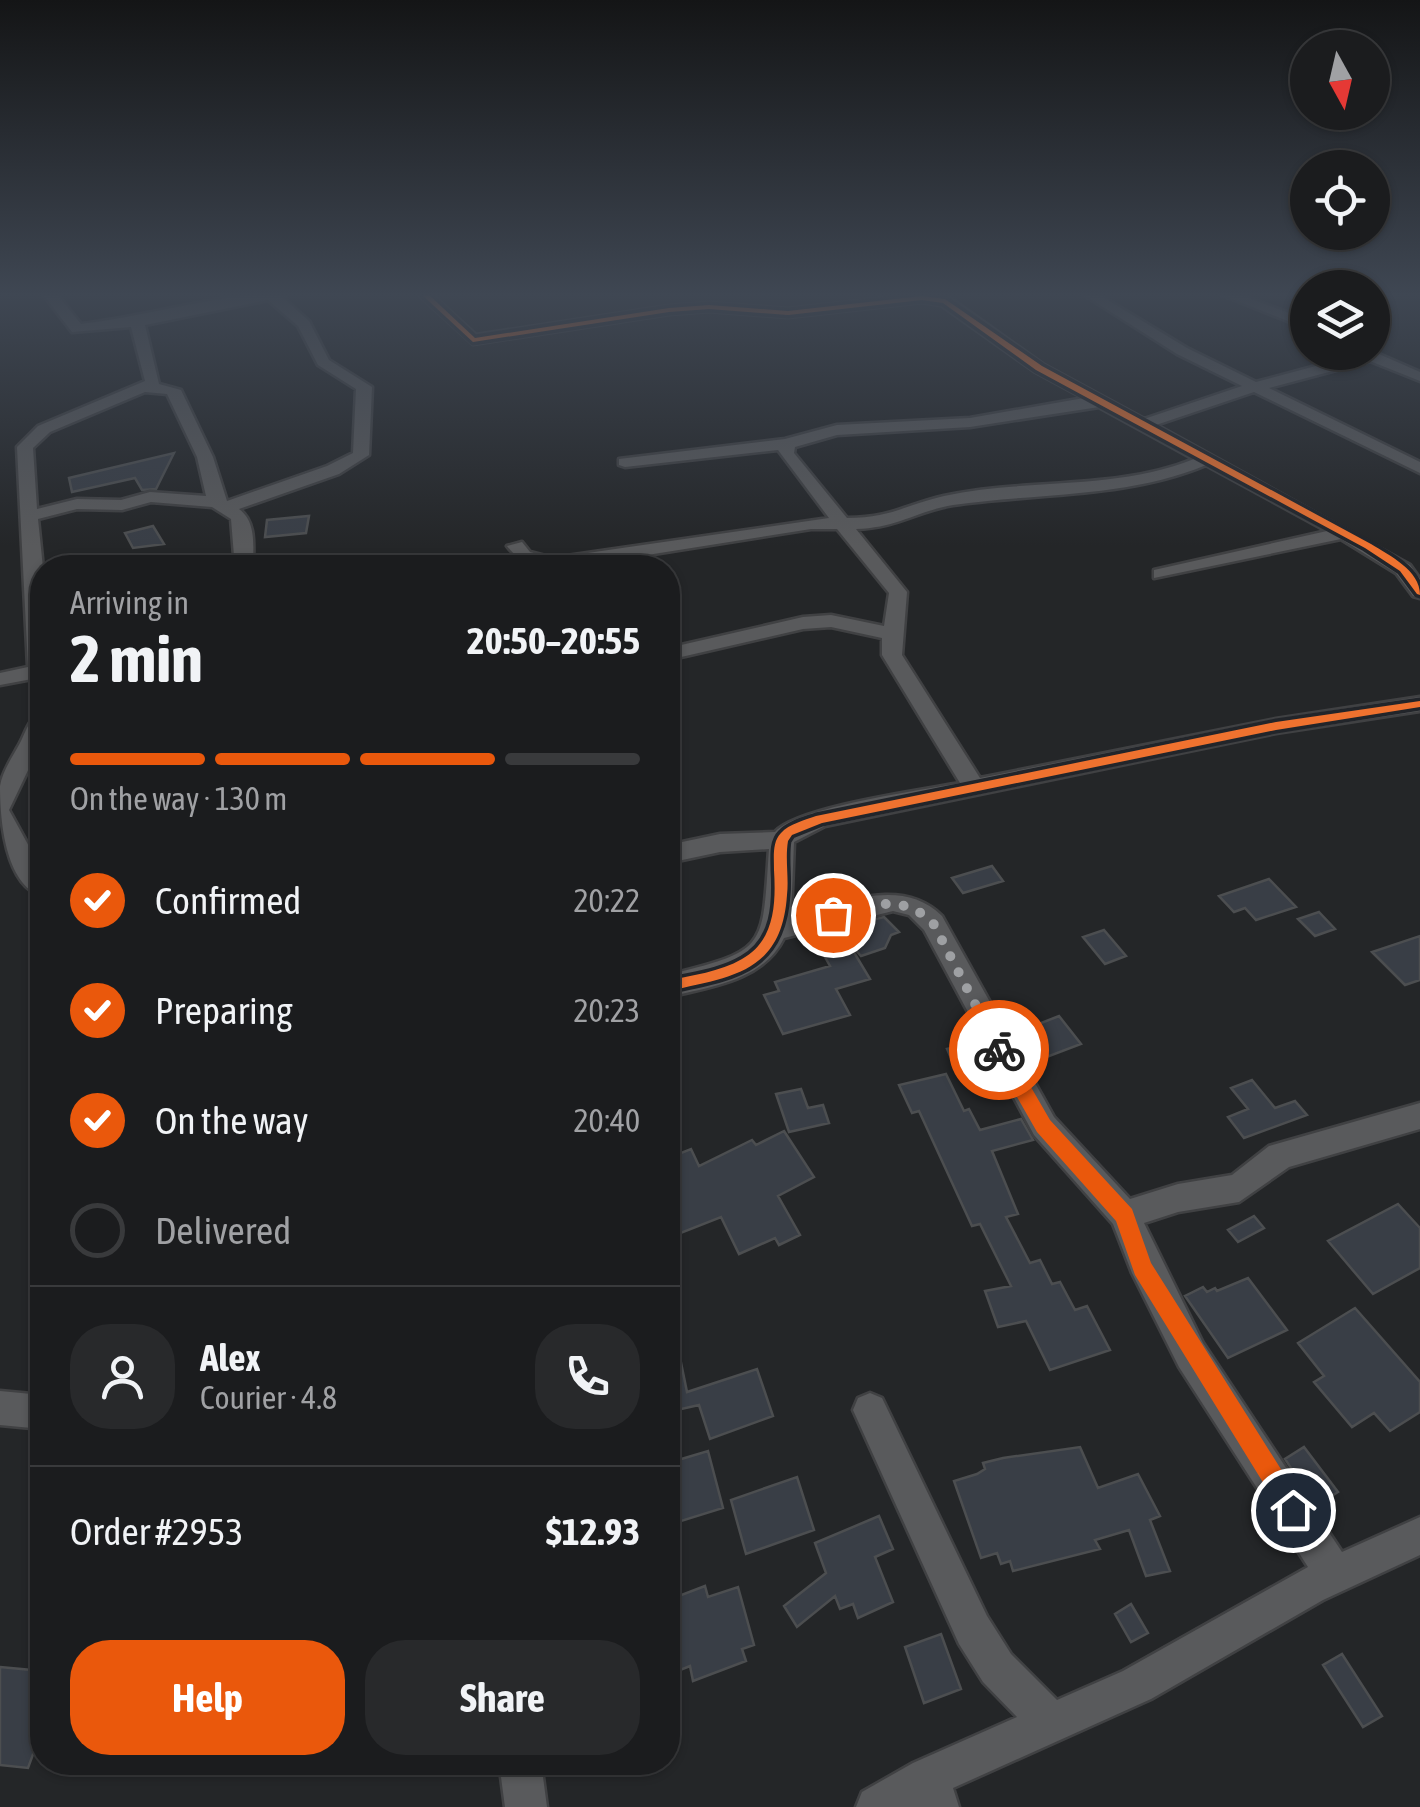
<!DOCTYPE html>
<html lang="en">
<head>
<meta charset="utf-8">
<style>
  body { margin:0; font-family:"Asap Condensed",sans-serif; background:#28292b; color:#f1f3f6; height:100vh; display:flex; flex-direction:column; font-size:38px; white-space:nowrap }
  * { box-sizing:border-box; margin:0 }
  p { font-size:32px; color:#a0a1a4 }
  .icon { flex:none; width:55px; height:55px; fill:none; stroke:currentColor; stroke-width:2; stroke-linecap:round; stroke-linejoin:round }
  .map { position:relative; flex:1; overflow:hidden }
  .panel { position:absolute; left:30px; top:555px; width:650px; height:1220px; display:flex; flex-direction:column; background:#1b1c1e; border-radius:40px; box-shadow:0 2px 8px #0004,0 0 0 2px #393a3c }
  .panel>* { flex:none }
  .needle { width:65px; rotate:172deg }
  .controls { position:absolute; left:1290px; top:30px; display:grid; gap:20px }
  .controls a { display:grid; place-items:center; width:100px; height:100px; border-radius:50%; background:#1b1c1e; box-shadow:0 2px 8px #0004,0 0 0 2px #393a3c; font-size:50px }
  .pin { position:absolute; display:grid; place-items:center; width:85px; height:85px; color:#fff; margin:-42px; border:5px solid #fff; border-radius:50%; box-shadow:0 2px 10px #0007 }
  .courier { position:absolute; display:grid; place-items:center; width:100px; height:100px; margin:-50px; border:8px solid #ea580c; border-radius:50%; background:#fff; color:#222; box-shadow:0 2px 12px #0007 }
  .overview em { font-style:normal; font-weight:700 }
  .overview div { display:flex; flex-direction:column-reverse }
  .overview { display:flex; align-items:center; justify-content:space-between; height:170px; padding:0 40px }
  h1 { font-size:65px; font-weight:700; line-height:75px }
  .bar { display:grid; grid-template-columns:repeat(4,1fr); gap:15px 10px; align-content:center; height:120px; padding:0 40px }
  .bar i { height:12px; border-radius:8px; background:#393a3c }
  .bar .selected { background:#ea580c }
  .bar p { grid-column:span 4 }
  .line { display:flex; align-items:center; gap:25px; padding:0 40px; border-top:2px solid #393a3c }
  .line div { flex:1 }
  .round { display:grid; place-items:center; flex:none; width:105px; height:105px; border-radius:40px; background:#28292b }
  ol { padding:0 40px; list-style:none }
  li { display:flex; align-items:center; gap:30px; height:110px }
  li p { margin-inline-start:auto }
  li .icon { padding:10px; border-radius:50%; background:#ea580c; color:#fff; stroke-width:4 }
  li:last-child { color:#a0a1a4 }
  li i { width:55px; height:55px; border:5px solid #393a3c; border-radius:50% }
  .primary-button { display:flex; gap:20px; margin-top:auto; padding:20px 40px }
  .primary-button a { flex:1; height:115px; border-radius:40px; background:#ea580c; color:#fff; font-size:40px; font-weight:700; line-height:115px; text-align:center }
  .primary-button a+a { background:#28292b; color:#f1f3f6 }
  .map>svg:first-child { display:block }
</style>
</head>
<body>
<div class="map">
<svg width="1420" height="1807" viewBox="0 0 1420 1807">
  <rect width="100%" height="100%" fill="#242628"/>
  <path fill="#393e46" stroke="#4c4e50" stroke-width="2.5" d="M 174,453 L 156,489 L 142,490 L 135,478 L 72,492 L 69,478 Z
    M 309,516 L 306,533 L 265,537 L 267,520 Z
    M 153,526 L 164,544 L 133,548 L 125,533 Z
    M 992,866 L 1003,881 L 963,893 L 952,878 Z
    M 1269,879 L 1296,907 L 1256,920 L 1245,908 L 1234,912 L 1219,896 Z
    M 1319,912 L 1335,929 L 1315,936 L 1298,919 Z
    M 884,917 L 899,932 L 891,935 L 885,948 L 861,956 L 837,929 Z
    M 1104,930 L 1126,956 L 1105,964 L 1083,937 Z
    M 1420,936 L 1420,980 L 1405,985 L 1372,952 Z
    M 852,949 L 870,979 L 836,989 L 850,1015 L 783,1034 L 764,995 L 779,991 L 775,982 L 830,966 L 825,957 Z
    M 1059,1016 L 1081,1044 L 1044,1058 L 1023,1030 Z
    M 978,1042 L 985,1059 L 954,1065 L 947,1049 Z
    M 946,1074 L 964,1111 L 969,1109 L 980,1130 L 1021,1119 L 1033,1140 L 992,1151 L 1018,1214 L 1006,1217 L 1030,1263 L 1040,1260 L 1052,1284 L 1060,1282 L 1075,1310 L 1087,1306 L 1110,1350 L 1050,1370 L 1026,1321 L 998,1327 L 985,1291 L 1011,1286 L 980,1224 L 972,1226 L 919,1111 L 912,1113 L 899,1085 Z
    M 1252,1080 L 1275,1108 L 1295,1101 L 1307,1115 L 1244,1138 L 1228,1117 L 1248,1109 L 1231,1088 Z
    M 801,1089 L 808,1108 L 823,1105 L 829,1123 L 789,1132 L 776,1094 Z
    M 784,1131 L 814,1177 L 778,1196 L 800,1235 L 779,1245 L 775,1238 L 739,1254 L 721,1217 L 668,1238 L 668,1158 L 691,1149 L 699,1166 L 752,1140 L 756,1145 Z
    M 1398,1204 L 1420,1228 L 1420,1268 L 1373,1294 L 1328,1241 Z
    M 1254,1216 L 1264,1228 L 1238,1242 L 1228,1230 Z
    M 1248,1278 L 1287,1330 L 1228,1358 L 1185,1296 L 1203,1287 L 1207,1292 L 1215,1288 L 1217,1291 Z
    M 1355,1308 L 1420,1382 L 1420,1412 L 1390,1431 L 1374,1413 L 1352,1427 L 1314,1382 L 1324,1376 L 1298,1343 Z
    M 668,1338 L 676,1338 L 687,1392 L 757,1369 L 773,1416 L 710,1439 L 699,1405 L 668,1412 Z
    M 1080,1447 L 1098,1488 L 1138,1474 L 1160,1516 L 1150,1520 L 1170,1571 L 1146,1576 L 1129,1530 L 1095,1540 L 1100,1549 L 1013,1571 L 1010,1561 L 1001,1564 L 997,1553 L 981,1558 L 954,1481 L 977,1474 L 985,1469 L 983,1463 L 1003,1458 Z
    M 1304,1447 L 1338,1492 L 1316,1506 L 1285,1459 Z
    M 708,1451 L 723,1508 L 678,1522 L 668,1463 Z
    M 797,1477 L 814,1530 L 746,1554 L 731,1500 Z
    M 879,1516 L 893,1549 L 875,1557 L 893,1602 L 858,1618 L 853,1604 L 840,1609 L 835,1596 L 797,1627 L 784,1606 L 826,1573 L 815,1543 Z
    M 705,1586 L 708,1597 L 738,1587 L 754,1645 L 742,1649 L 746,1661 L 693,1681 L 690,1666 L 668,1675 L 668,1600 Z
    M 1131,1604 L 1148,1633 L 1131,1642 L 1115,1614 Z
    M 941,1634 L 961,1689 L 924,1703 L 905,1647 Z
    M 1342,1654 L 1382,1716 L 1363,1727 L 1323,1665 Z
    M 0,1667 L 42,1671 L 42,1730 L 28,1768 L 0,1765 Z"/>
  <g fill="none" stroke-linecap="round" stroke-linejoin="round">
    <g stroke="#404143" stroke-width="5">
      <path id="street" d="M 42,293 L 56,293 L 81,324 C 150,316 220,293 289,293 L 282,297 L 309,321 L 329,360 L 372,387 L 369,455 L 339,474 L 239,509 C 257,522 253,547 253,568 L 235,568 L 231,519 L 212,507 L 151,502 L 122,510 L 77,509 L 38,519 L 43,568 L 42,685 L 32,679 L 0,685 L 0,673 L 28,667 L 17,447 L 38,426 L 145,381 L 131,327 L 72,332 ZM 268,300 L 298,326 L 318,365 L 356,389 L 353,453 L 327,466 L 227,501 L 213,457 L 181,390 L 159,384 L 145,325 ZM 145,392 L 167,394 L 197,457 L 206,496 L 150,492 L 121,500 L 77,499 L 37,509 L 33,448 L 50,432 Z
        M 417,293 L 430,293 L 476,335 L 669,306 L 709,303 L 788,309 L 922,294 L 950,298 L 1044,365 L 1144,419 L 1242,386 L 1177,354 L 1081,293 L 1096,293 L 1187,348 L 1256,382 L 1372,351 L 1420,372 L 1420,381 L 1370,361 L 1269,388 L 1420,462 L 1420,473 L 1254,392 L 1156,425 L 1410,565 L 1420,579 L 1420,598 L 1413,596 L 1396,573 L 1341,539 L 1154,578 L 1154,570 L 1327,531 L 1206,465 C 1128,498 1036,493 953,505 C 917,511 897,528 856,529 L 907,592 L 902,655 L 980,778 L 1276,719 L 1420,697 L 1420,711 L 1276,733 L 825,826 L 794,842 L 791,916 C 841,905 900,875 942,916 L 1054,1117 L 1130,1199 L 1178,1184 L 1232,1175 L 1269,1146 L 1420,1103 L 1420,1129 L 1289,1167 L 1239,1202 L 1178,1212 L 1144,1223 L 1203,1343 L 1342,1552 L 1420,1517 L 1420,1555 L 1323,1600 L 1151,1699 L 953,1788 L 959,1807 L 856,1807 L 862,1792 L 913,1763 L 1017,1717 L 983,1682 L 959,1644 L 853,1410 L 858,1398 L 870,1393 L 882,1398 L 987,1616 L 1011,1654 L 1057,1700 L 1123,1671 L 1308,1567 L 1179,1367 L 1132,1273 L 1113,1224 L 1034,1135 L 924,930 L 909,915 L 893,911 L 784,938 C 763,981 710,987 668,997 L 668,975 C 768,950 762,950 769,849 L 720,852 L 668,863 L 668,845 L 720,834 L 775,832 C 797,807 923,790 960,783 L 882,655 L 882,638 L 831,627 L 803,629 L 668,660 L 668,648 L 803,617 L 831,615 L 884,626 L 889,593 L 837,529 L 811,529 L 565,568 C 541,568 522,566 507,546 L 522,542 L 530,552 L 553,558 L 829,518 L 778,450 L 625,467 L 619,465 L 619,459 L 785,439 L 837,425 L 970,418 L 1084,398 L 1034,371 L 941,305 L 922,302 L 788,317 L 709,311 L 669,314 L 473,344 ZM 1099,407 L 1194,459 C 1115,491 1026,478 944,496 C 905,505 891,518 847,518 L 794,453 L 795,447 L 837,435 L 970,427 Z
        M 1217,293 L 1235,293 L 1308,320 L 1308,329 Z
        M 42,713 L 42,741 L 9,810 L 42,870 L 42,896 C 5,885 0,819 0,786 C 2,772 13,756 20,743 C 26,732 29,717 42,713 Z
        M 0,1391 L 42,1395 L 42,1429 L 0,1425 Z
        M 499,1762 L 541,1762 L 547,1807 L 505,1807 Z"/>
    </g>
    <use href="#street" fill="#595a5c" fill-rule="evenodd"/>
    <g stroke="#22252a" stroke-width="7">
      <path id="cycleway" d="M 420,293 L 427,293 L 475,338 L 669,308 L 709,305 L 788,311 L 922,296 L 945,299 L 1042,366 L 1371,544 C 1390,556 1420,570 1420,595 L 1417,594 L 1400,571 L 1365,548 L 1036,370 L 943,303 L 922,300 L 788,315 L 709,309 L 669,312 L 473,342 Z
        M 1420,701 L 1420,707 L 1276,730 L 822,823 L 792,835 L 788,841 C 785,859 789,877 787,895 C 782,973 731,977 668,991 L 668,981 C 692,975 720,972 742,959 C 775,941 776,903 774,870 C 774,857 772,842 781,833 C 789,824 805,820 816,816 L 1276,722 Z"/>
    </g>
    <use href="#cycleway" fill="#ef722f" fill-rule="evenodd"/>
  </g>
  <linearGradient id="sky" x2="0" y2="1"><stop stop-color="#141516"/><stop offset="0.54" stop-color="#3f4753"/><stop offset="1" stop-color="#3f4753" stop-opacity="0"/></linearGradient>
  <rect width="1420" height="546" fill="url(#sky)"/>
  <path fill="#ea580c" d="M 999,1042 L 1006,1044 L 1050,1120 L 1132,1209 L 1151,1263 L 1301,1501 L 1301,1518 L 1285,1518 L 1135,1275 L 1116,1221 L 1037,1132 L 990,1050 Z"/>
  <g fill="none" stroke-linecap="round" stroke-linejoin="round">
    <path stroke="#9ea0a3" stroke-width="10" stroke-dasharray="0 18" d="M 833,915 C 871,905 903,893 933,923 L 999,1050"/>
  </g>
</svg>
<div class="controls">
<a><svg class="needle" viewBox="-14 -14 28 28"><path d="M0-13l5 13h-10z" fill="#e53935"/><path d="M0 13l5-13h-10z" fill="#a0a1a4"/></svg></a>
<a><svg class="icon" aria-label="locate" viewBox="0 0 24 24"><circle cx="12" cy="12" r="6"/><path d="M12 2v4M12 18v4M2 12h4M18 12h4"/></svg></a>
<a><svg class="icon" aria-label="layers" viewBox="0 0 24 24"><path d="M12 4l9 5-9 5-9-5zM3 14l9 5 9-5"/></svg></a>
</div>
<div class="pin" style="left:833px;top:915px;background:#ea580c"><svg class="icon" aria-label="bag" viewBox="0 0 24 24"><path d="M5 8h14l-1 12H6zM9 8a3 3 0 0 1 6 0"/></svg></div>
<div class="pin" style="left:1293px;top:1510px;background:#1f2937"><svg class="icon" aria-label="home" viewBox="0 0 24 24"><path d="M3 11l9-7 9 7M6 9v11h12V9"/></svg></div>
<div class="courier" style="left:999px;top:1050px"><svg class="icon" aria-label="bike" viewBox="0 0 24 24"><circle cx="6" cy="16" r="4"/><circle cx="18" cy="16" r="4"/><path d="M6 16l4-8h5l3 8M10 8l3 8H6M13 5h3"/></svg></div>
<section class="panel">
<div class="overview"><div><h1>2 min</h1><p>Arriving in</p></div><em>20:50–20:55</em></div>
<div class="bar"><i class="selected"></i><i class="selected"></i><i class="selected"></i><i></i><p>On the way · 130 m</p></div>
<ol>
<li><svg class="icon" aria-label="check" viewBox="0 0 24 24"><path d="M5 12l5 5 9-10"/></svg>Confirmed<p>20:22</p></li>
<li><svg class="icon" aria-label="check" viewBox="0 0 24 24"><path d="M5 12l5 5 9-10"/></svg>Preparing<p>20:23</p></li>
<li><svg class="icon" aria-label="check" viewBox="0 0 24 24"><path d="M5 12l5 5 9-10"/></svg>On the way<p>20:40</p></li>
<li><i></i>Delivered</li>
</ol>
<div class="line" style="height:180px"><a class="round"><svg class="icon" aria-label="person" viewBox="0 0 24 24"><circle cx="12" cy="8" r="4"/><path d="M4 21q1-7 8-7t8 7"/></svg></a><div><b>Alex</b><p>Courier · 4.8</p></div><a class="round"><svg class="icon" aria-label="phone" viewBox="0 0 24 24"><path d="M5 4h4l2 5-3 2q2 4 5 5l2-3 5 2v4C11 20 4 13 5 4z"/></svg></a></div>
<div class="line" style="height:130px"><div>Order #2953</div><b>$12.93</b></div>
<div class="primary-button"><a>Help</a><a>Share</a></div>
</section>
</div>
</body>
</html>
